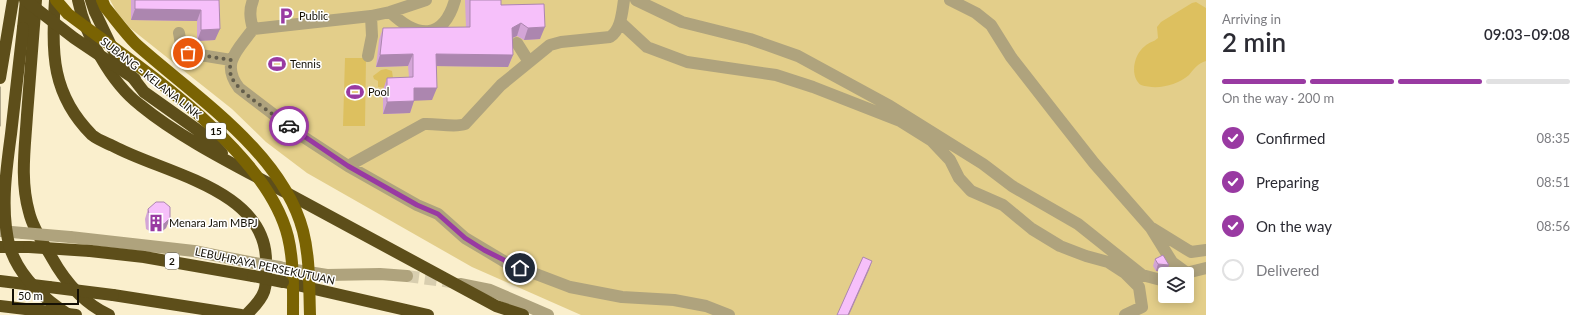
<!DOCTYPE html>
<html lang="en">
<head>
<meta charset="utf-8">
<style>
  body { margin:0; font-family:Lato,sans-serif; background:#f7f7f7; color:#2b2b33; height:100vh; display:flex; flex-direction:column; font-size:15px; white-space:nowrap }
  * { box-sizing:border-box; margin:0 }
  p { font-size:13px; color:#7c7c81 }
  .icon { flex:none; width:22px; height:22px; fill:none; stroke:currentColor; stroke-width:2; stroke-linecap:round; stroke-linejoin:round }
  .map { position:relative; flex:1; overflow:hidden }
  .drawer { display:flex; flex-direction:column; background:#fff; width:380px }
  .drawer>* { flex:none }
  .fabs { position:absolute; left:1158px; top:267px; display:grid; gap:8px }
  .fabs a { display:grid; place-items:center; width:36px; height:36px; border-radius:4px; background:#fff; box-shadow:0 2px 10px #0003; font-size:20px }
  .scale { position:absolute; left:12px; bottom:10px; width:67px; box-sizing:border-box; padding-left:4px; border:2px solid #141005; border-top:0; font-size:11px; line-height:14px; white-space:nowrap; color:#141005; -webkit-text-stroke:3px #fff; paint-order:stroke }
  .pin { position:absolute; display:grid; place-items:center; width:34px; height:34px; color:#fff; margin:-17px; border:2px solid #fff; border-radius:50%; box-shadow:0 1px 4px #0007 }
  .courier { position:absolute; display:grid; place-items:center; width:40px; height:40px; margin:-20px; border:3px solid #993aa2; border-radius:50%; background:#fff; color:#222; box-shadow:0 1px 5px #0007 }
  .overview em { font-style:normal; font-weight:600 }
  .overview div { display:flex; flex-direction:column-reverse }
  .overview { display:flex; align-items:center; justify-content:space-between; height:68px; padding:0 16px }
  h1 { font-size:26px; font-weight:600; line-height:30px }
  .bar { display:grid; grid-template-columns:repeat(4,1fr); gap:6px 4px; align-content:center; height:48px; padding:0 16px }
  .bar i { height:5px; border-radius:3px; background:#e1e1e2 }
  .bar .on { background:#993aa2 }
  .bar p { grid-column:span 4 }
  ol { padding:0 16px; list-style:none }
  li { display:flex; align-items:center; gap:12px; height:44px }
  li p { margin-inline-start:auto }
  li .icon { padding:4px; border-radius:50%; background:#993aa2; color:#fff; stroke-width:4 }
  li:last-child { color:#7c7c81 }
  li i { width:22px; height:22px; border:2px solid #e1e1e2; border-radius:50% }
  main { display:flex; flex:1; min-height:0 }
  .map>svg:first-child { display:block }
</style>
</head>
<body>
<main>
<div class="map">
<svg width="1206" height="315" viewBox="0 0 1206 315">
  <rect width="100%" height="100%" fill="#faefcd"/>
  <path fill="#e3ce8a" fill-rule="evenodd" d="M 110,0 L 1206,0 L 1206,315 L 581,315 L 472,267 L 307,173 L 266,142 L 232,109 L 130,28 L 116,11 ZM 1165,274 L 1187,274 L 1187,296 L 1165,296 Z"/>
  <path fill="#ddc05f" d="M 1196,2 L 1206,8 L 1206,61 C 1198,63 1194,69 1189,75 C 1176,86 1157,90 1141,85 C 1129,76 1134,54 1145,46 C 1149,42 1154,42 1158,38 L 1157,27 L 1161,22 L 1192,3 Z
    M 345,58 L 366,58 L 365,126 L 343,126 Z
    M 386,69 L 392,71 L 393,78 L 385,88 L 378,87 L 378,81 L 374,79 L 373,76 L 381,70 Z"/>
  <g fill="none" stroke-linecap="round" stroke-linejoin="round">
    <path stroke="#d8ceaf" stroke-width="12" stroke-dasharray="12 6" stroke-linecap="butt" d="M 407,276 L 451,282"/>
    <path stroke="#afa37d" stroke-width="12" d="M 253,0 C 249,10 250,18 253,29
      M 426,0 L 390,12 L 371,16 L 253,29 C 238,50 220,63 239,88 L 302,136 L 348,166 L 417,205 L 438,214 L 465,238 L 507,263 L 570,287 L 622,297 L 674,300 L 706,306 L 729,315
      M 636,0 L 682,22 L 750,39 L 798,56 L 890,106 L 983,164 L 1012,186 L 1078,224 L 1142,275 L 1161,280 L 1165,279
      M 950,0 L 976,13 L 991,25 L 1011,57 L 1057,116 L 1094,163 L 1151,228 L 1172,262 L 1187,273
      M 390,12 C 417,38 443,41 455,0
      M 620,22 L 647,47 L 687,62 L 776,75 L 813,87 L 900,121 L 932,141 L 950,160 L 959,178 L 971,191 L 1003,205 L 1032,229 L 1060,246 L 1086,256 L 1108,262 L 1125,273 L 1139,287 L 1142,307 L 1125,315
      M 179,33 L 182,50 L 188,53 L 231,60
      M 517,43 L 529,62
      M 368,56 L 372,36 L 371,16
      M 348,166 L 424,124 C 436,123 455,128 465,124 L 501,85 L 550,45 L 561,42 L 610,37 C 621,30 622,13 624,0
      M 1152,228 L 1191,252 L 1206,250
      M 0,231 L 23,233
      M 70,237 L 194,251 L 254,263
      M 283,268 L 327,275 L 380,274 L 407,276
      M 1182,274 L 1206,268
      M 460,284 L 490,290 L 548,315"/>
    <path stroke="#5d4e1a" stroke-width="12" d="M 36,0 C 33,38 30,77 27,115 C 25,148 20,180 29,212 C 33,229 44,244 52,258 C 66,283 83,303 109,315
      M 55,0 C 51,53 52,95 92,135 C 98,140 107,143 113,146 C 163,173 266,189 266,261 C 267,289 267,295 246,315
      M 78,0 C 85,35 111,83 140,105 C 183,140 237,166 285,192 C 355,230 425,268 496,306 L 523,315
      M 91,0 L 95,12 L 116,56 L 144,92 L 206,136 L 222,153
      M 23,28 L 26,0
      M 0,78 L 13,0
      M 0,247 L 29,247
      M 90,251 L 144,257 L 253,276
      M 0,281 L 49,287
      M 284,282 L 428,315
      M 113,295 L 241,315
      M 0,306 L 76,315"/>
    <path stroke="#6b6551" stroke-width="1" d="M 0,87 L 0,126"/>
    <path stroke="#afa37d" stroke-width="12" d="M 23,233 L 70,237
      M 254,263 L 280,267"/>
    <path stroke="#7a6303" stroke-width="12" d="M 56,0 L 68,14 C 137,66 267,150 288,237 C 294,262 293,289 293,315
      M 102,0 L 105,7 C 115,19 125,33 136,44 C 194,96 282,152 303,231 C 310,258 309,287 310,315"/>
    <path stroke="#5d4e1a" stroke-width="12" d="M 25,0 L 74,38 L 135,79
      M 23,28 C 19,63 15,99 11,134 C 6,171 0,212 10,248 C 20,278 44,299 69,315
      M 29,247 L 90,251
      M 253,276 L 283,282
      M 49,287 L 113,295"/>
  </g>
  <path fill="#d4a5d7" d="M 131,0 L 219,0 L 215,40 L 197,41 L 197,21 L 131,20 Z
    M 465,0 L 501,0 L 501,5 L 544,4 L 540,39 L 524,40 L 517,36 L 512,38 L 513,55 L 508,67 L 436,66 L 432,100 L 414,100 L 410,113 L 383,114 L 383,90 L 387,78 L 409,77 L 408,66 L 376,67 L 379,40 L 383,28 L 466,27 Z
    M 148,209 L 170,218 L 166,228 L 160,233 L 153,233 L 146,229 L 145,219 Z
    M 1155,259 L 1167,272 L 1156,271 L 1153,266 Z"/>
  <path fill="#ac86af" d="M 135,9 L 201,10 L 197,21 L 131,20 Z
    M 521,23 L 517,36 L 508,40 L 512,28 Z
    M 545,27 L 540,39 L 524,40 L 528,28 Z
    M 220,29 L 215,40 L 197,41 L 201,30 Z
    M 413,54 L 408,66 L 376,67 L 380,55 Z
    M 436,54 L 513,55 L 508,67 L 432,66 Z
    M 414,88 L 437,88 L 432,100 L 410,101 Z
    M 414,101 L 410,113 L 383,114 L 387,102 Z
    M 170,218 L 166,228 L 160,233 L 153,233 L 156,224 Z
    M 872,261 L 869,270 L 849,315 L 848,315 Z
    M 1158,264 L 1169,265 L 1167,272 L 1156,271 Z"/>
  <path fill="#f6c0fa" stroke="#ac86af" d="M 135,0 L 219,0 L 220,29 L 201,30 L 201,10 L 135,9 Z
    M 470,0 L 501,0 L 501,5 L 544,4 L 545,27 L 528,28 L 521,23 L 512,28 L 513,55 L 436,54 L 437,88 L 414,88 L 414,101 L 387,102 L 387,78 L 413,77 L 413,54 L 380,55 L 383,28 L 470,27 Z
    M 156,202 L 164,202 L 170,207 L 170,218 L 164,224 L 156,224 L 150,220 L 148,209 Z
    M 1163,255 L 1169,265 L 1158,264 L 1155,259 Z
    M 863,257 L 872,261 L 848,315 L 837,315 Z"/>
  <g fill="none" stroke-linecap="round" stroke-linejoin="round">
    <path stroke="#645e4b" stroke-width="4" stroke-dasharray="0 7.2" d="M 188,53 L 231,60 C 230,66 229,72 232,78 C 238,92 275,115 289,126"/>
    <path stroke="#993aa2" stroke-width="5" d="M 289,126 L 348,166 L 417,205 L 438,214 L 465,238 L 484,250 L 520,268"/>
  </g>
  <defs>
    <g id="parking-bare" transform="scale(1.38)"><path d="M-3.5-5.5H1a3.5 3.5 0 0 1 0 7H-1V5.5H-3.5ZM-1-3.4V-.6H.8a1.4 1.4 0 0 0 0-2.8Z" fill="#993aa2" stroke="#fff" stroke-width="2.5" paint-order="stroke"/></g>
    <g id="stadium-bare" transform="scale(1.38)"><path d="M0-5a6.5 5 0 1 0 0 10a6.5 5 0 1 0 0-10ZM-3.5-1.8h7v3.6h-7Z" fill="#993aa2" stroke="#fff" stroke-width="2.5" paint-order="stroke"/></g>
    <g id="building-bare" transform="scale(1.38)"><path d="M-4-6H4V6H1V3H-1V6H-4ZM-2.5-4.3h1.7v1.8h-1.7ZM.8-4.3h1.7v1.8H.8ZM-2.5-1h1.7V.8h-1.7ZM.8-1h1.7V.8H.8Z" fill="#993aa2" stroke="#fff" stroke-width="2.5" paint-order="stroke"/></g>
  </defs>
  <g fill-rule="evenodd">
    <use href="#parking-bare" x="286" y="16"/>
    <use href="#stadium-bare" x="277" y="64"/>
    <use href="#stadium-bare" x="355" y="92"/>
    <use href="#building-bare" x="156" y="223"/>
  </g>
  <g text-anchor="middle" stroke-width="3" stroke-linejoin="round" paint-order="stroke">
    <g fill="#fff" stroke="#5a5850" stroke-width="1">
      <rect x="206" y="123" width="20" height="16" rx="3"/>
      <rect x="165" y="253" width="14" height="16" rx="3"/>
    </g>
    <g font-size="10" font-weight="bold" fill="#141005">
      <text x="216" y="135">15</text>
      <text x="172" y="265">2</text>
    </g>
    <g font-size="11" fill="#141005" stroke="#fff" text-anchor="start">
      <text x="299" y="20">Public</text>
      <text x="290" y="68">Tennis</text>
      <text x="368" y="96">Pool</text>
      <text x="169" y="227">Menara Jam MBPJ</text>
    </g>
    <g font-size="11" fill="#141005" stroke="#fff">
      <text transform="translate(151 78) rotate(38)" y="4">SUBANG - KELANA LINK</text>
      <text transform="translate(265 266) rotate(12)" y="4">LEBUHRAYA PERSEKUTUAN</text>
    </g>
  </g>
</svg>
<div class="fabs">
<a><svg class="icon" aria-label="layers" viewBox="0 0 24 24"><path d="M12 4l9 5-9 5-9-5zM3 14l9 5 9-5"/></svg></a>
</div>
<div class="scale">50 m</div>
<div class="pin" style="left:188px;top:53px;background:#ea580c"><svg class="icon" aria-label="bag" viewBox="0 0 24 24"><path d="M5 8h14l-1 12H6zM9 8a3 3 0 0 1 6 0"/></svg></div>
<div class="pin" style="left:520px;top:268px;background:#1f2937"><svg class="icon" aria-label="home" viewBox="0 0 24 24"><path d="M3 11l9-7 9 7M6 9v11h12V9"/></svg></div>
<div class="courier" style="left:289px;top:126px"><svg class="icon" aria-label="car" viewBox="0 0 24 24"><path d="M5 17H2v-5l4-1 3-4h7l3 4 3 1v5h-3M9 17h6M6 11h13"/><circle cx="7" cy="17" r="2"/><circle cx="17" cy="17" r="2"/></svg></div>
</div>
<section class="drawer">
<div class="overview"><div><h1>2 min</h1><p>Arriving in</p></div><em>09:03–09:08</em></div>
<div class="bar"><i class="on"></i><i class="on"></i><i class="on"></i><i></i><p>On the way · 200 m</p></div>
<ol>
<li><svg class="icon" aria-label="check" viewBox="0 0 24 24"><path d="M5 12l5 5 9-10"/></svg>Confirmed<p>08:35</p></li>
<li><svg class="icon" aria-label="check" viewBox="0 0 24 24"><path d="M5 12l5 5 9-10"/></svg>Preparing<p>08:51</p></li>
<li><svg class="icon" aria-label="check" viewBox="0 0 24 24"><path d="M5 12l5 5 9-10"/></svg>On the way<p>08:56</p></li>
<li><i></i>Delivered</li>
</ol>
</section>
</main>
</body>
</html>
